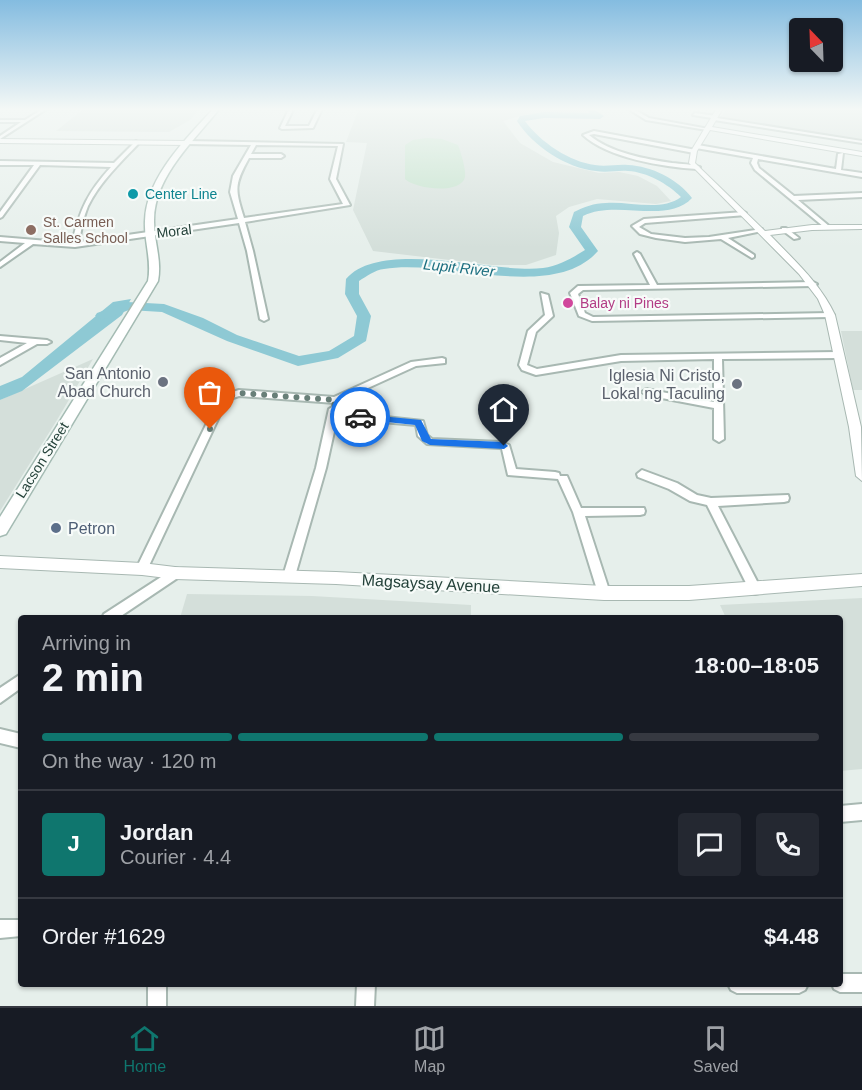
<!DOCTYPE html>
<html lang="en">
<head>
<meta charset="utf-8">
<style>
  body { margin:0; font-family:Arial,sans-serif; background:#242831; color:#f1f3f6; height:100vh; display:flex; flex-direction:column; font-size:22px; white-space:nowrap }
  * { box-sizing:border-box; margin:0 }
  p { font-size:20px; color:#9ea1a6 }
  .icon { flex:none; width:33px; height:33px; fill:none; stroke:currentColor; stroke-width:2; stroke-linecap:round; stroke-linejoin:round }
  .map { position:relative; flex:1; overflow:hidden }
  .details { position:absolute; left:18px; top:615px; width:825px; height:372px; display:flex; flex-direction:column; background:#171b24; border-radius:6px; box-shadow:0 2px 4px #0004 }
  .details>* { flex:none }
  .needle { width:39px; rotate:337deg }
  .fabs { position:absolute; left:789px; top:18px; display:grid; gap:12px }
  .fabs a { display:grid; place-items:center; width:54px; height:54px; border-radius:6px; background:#171b24; box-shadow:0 2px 4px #0004; font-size:30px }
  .pin { position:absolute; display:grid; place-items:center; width:51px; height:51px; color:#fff; margin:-62px -26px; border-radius:50% 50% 50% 0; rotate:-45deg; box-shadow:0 0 6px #0007 }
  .pin .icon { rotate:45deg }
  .courier { position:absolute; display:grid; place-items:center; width:60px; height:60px; margin:-30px; border:4px solid #1a73e8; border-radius:50%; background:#fff; color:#222; box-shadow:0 2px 8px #0007 }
  .overview em { font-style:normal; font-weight:700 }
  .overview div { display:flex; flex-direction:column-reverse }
  .overview { display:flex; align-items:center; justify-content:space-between; height:102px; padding:0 24px }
  h1 { font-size:39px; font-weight:700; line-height:45px }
  .bar { display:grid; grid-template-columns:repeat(4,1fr); gap:9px 6px; align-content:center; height:72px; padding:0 24px }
  .bar i { height:8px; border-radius:4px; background:#363941 }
  .bar .selected { background:#0f766e }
  .bar p { grid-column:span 4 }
  .line { display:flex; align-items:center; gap:15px; padding:0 24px; border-top:2px solid #363941 }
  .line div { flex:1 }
  .round { display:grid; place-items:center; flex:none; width:63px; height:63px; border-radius:6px; background:#242831 }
  .tab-bar { display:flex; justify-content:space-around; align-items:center; height:84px; border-top:2px solid #363941; background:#171b24; font-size:16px; color:#9ea1a6 }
  .tab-bar a { display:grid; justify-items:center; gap:3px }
  .tab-bar .selected { color:#0f766e }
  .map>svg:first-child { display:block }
</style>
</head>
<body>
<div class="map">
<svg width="862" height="1006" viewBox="0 0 862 1006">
  <rect width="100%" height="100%" fill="#e6efeb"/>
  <path fill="#d4dfda" d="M 85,108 L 200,108 L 190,120 L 169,132 L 56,131 Z
    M 359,108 L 576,108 L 586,111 L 588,114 L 528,114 L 503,121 L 520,143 L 553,162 L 599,173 L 619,172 L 638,176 L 657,186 L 671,201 L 656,204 L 597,199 L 569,207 L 556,216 L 559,233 L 556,255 L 526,265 L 492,265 L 373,251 L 353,210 L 367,143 L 346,142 Z
    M 726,108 L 862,108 L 862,143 L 720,119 Z
    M 841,331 L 862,331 L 862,390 L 853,390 Z
    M 93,359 L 57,420 L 0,511 L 0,400 Z
    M 187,594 L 312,596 L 471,605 L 471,618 L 180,618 Z
    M 862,598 L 862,769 L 840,771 L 840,618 L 726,618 L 720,605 Z"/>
  <path fill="#bfe0c8" d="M 427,138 L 442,139 L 458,145 C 461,153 466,169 465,177 C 461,195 415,189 405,179 L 405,145 L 413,140 Z"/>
  <path fill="#8ec9d4" d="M 131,299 L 122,315 L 22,391 L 0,400 L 0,386 L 22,377 L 113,302 Z"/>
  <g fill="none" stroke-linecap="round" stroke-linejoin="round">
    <path fill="#8ec9d4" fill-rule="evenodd" d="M 583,108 L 592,108 L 604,116 L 600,119 L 544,118 L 525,121 C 540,142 570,162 595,165 C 606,167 617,164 628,165 C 651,166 678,179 692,198 C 667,225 616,199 583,216 L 581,227 L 598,251 C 552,303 445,258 384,269 C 375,270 367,276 359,281 L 359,294 L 371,316 L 366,341 L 338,358 L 298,366 L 227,341 L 162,312 L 129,310 L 102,320 L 95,316 L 97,313 L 127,302 L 164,304 L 203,318 L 237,335 L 299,356 L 329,351 L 354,336 L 357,316 L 345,294 L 346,279 C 382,238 492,274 543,268 C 559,266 572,258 585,250 L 569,227 L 574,212 C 584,207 594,203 606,203 C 629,201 661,212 681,197 C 668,184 647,172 628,171 C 618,170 607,173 596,171 C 566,168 533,146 517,121 L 520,116 L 544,112 L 590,113 Z"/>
    <g stroke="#a8b8b2" stroke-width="4">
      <path id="minor" d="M 44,108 L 48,108 L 0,139 L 0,136 L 21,122 L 0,122 L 0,120 L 25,120 Z
        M 270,108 L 294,108 L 285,126 L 309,126 L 318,108 L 322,109 L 313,128 L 282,129 L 280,128 L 289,109 Z
        M 627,108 L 632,108 L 649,118 L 709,129 L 707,130 L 646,120 Z
        M 695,113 L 717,116 L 717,118 L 862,141 L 862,143 L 714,120 L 712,118 L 693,115 Z
        M 594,131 L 696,150 L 694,153 L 594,134 L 589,135 C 611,153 645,159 672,163 C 681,164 692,164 700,167 L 697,169 C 663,167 608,158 583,135 Z
        M 136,141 L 138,144 C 120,163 100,182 88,206 C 83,218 81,230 79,242 L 238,219 L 230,192 L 233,176 L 251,145 L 185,144 L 187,141 L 343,144 L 336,179 L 350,205 L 245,222 L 253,251 L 268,319 L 264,321 L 260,319 L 247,251 L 239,223 L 75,247 L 33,244 L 0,267 L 0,262 L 25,243 L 0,241 L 0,237 L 72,243 C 80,209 88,192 111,167 L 40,165 L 2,217 L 0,218 L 0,212 L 34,165 L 0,165 L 0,161 L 114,163 ZM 256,145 L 338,146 L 330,179 L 343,204 L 244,218 C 235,189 234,185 249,158 L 281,158 L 284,156 L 281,154 L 251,154 Z
        M 698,145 L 836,169 L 838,154 L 843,153 L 841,170 L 862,173 L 862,177 L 758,159 L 757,163 L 759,168 L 794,196 L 862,193 L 862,197 L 798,200 L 829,226 L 824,227 L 755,170 L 751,163 L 753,158 L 696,148 Z
        M 744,212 L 746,213 L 746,215 L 645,223 L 639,227 L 651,234 L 685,238 L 709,237 L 762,229 L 762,231 L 728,238 L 754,255 L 754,257 L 752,258 L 721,239 L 685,242 L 656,238 L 640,234 L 632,226 L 644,219 Z
        M 782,228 L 786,228 L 799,238 L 794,239 L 782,230 Z
        M 637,252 L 640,254 L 657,285 L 813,282 L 817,284 L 813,286 L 583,290 L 578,294 L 585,313 L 593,317 L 830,313 L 834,315 L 830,317 L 592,321 L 579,316 L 570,293 L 578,286 L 650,285 L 634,254 Z
        M 541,293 L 548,295 L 553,316 L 536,332 L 527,365 L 537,369 L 621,355 L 838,352 L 842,355 L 838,358 L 722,359 L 724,439 L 719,442 L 714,439 L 714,408 L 646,395 L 642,392 L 646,389 L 714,402 L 714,359 L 621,361 L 536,375 L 522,370 L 519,365 L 528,331 L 545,315 Z
        M 0,336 L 47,340 L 51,342 L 47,344 L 37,344 L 0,365 L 0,358 L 27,343 L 0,340 Z
        M 442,358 L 445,359 L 445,363 L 416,366 L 335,403 L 239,396 L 227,400 L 146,572 L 142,574 L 138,572 L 136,569 L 220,396 L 239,390 L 334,397 L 411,362 Z
        M 334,406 L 339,409 L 338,412 L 423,421 L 427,435 L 432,439 L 501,442 L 509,445 L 516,469 L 555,472 L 559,473 L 560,476 L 567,476 L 581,508 L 644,508 L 645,511 L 644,514 L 640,515 L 585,516 L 610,593 L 608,597 L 604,598 L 600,597 L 598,593 L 573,512 L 558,479 L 508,475 L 502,449 L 500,448 L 427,444 L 418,436 L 416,425 L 337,418 L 326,468 L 295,576 L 293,580 L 289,581 L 285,580 L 283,576 L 316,468 L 329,409 Z
        M 642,470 L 677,483 L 697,495 L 711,498 L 788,495 L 789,498 L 788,501 L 784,502 L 718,506 L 761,589 L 759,593 L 755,594 L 751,593 L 707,505 L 690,501 L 669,489 L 638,477 L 637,474 Z
        M 175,568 L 179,569 L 181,573 L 179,577 L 118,618 L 102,618 L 104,614 Z
        M 21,674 L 21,688 L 0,703 L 0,688 Z
        M 0,729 L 21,734 L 21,748 L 0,743 Z
        M 862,804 L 862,820 L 840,822 L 840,806 Z
        M 0,920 L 21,920 L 21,936 L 0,938 Z
        M 840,974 L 862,974 L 862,992 L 840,992 L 834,989 L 832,984 L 840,984 Z
        M 148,984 L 166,984 L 166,1006 L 148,1006 Z
        M 357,984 L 375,984 L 374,1006 L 356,1006 Z
        M 728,984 L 808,984 L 805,990 L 799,993 L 737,993 L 731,990 Z"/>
    </g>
    <g stroke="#a8b8b2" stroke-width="2">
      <path id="tertiary" d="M 717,108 L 723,108 L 712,127 L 862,152 L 862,156 L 710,130 L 697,151 L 695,163 L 765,231 L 812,225 L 862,225 L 862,229 L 812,230 L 770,235 C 794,260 820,283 835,315 L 861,427 L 862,481 L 856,476 L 849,427 L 825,315 L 818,299 L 799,274 L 689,163 L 691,151 Z
        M 0,139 L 187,141 L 190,143 L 187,145 L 0,143 Z
        M 0,556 L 142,563 L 175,567 L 336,572 L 604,586 L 689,586 L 862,574 L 862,586 L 689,600 L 604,600 L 336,584 L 175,579 L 142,575 L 0,568 Z"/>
    </g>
    <g stroke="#a4bbb3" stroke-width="3">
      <path id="secondary" d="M 214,108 L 220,108 C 195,140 153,177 154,222 C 154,242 162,260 158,281 L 6,534 L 0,536 L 0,517 L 148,281 C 152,260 144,242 145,221 C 146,177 187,138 214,108 Z"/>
    </g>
    <use href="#minor" fill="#fff" fill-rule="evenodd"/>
    <use href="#tertiary" fill="#fff" fill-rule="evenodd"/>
    <use href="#secondary" fill="#fff" fill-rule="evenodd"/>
  </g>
  <linearGradient id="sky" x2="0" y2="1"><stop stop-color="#84bce0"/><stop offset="0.44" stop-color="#f4f8f6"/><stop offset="1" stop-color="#f4f8f6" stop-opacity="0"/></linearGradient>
  <rect width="862" height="248" fill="url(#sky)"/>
  <path fill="#1a73e8" d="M 360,414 L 421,420 L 431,439 L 504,442 L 508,446 L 504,449 L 430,445 L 422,441 L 415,425 L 357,419 L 357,415 Z"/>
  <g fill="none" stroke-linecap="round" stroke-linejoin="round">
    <path stroke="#687f78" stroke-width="6" stroke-dasharray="0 10.8" d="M 210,429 L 223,398 L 239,393 L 335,400 L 333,415 L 360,417"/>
  </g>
  <circle fill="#0f9aa8" stroke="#f7fbf9" stroke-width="2" cx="133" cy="194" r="6"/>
  <circle fill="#8d6e63" stroke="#f7fbf9" stroke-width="2" cx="31" cy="230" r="6"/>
  <circle fill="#d1479c" stroke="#f7fbf9" stroke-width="2" cx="568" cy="303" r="6"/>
  <g fill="#6b7280" stroke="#f7fbf9" stroke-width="2">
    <circle cx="163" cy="382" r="6"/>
    <circle cx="737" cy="384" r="6"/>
  </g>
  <circle fill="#5c6f8a" stroke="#f7fbf9" stroke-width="2" cx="56" cy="528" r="6"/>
  <g text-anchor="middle" stroke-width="4.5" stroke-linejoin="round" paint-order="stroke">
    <g font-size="14" fill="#0d838f" stroke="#f7fbf9" text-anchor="start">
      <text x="145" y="199">Center Line</text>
    </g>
    <g font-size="14" fill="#785e54" stroke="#f7fbf9" text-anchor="start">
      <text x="43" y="227">St. Carmen<tspan x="43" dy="16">Salles School</tspan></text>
    </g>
    <g font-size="14" fill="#24423a" stroke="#f7fbf9">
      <text transform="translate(174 231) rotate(-7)" y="5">Moral</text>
      <text transform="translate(42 460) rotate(-58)" y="5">Lacson Street</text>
    </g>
    <g font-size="14" fill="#b23c85" stroke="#f7fbf9" text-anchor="start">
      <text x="580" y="308">Balay ni Pines</text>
    </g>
    <g font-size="15" font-style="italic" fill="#1c6f80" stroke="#f7fbf9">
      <text transform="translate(459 268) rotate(6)" y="5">Lupit River</text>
    </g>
    <g font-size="16" fill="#5b616d" stroke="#f7fbf9" text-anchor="end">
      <text x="151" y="379">San Antonio<tspan x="151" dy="18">Abad Church</tspan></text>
      <text x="725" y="381">Iglesia Ni Cristo,<tspan x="725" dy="18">Lokal ng Taculing</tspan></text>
    </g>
    <g font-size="16" fill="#4e5e75" stroke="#f7fbf9" text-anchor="start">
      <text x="68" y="534">Petron</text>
    </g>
    <g font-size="16" fill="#24423a" stroke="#f7fbf9">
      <text transform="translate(431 583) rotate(3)" y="6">Magsaysay Avenue</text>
    </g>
  </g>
</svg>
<div class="fabs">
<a><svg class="needle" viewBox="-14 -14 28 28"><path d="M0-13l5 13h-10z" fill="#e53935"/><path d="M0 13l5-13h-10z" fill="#9ea1a6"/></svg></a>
</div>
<div class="pin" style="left:210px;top:429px;background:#ea580c"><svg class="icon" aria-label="bag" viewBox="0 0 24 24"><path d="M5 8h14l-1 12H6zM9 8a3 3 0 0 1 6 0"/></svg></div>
<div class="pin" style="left:504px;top:446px;background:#1f2937"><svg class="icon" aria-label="home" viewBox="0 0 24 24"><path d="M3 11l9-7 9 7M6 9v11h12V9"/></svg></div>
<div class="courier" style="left:360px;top:417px"><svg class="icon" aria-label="car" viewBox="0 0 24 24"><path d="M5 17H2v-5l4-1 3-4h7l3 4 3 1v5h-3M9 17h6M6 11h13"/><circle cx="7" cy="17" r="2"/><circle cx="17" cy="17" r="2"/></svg></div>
<section class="details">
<div class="overview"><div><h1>2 min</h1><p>Arriving in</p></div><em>18:00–18:05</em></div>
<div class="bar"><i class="selected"></i><i class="selected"></i><i class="selected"></i><i></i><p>On the way · 120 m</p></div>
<div class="line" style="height:108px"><b class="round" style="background:#0f766e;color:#fff">J</b><div><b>Jordan</b><p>Courier · 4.4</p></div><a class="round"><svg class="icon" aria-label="chat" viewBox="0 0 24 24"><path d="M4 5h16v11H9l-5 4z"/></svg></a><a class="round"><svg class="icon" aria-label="phone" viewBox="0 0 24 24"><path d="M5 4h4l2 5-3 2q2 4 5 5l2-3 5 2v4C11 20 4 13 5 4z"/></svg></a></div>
<div class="line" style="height:78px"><div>Order #1629</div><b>$4.48</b></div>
</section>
</div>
<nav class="tab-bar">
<a class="selected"><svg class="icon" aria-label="home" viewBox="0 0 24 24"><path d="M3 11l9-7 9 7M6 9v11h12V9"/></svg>Home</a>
<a><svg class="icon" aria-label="map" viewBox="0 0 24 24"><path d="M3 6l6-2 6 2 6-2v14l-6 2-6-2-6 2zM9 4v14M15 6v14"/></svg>Map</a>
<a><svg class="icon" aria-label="saved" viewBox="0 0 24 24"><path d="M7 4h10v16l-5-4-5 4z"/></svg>Saved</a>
</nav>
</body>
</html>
